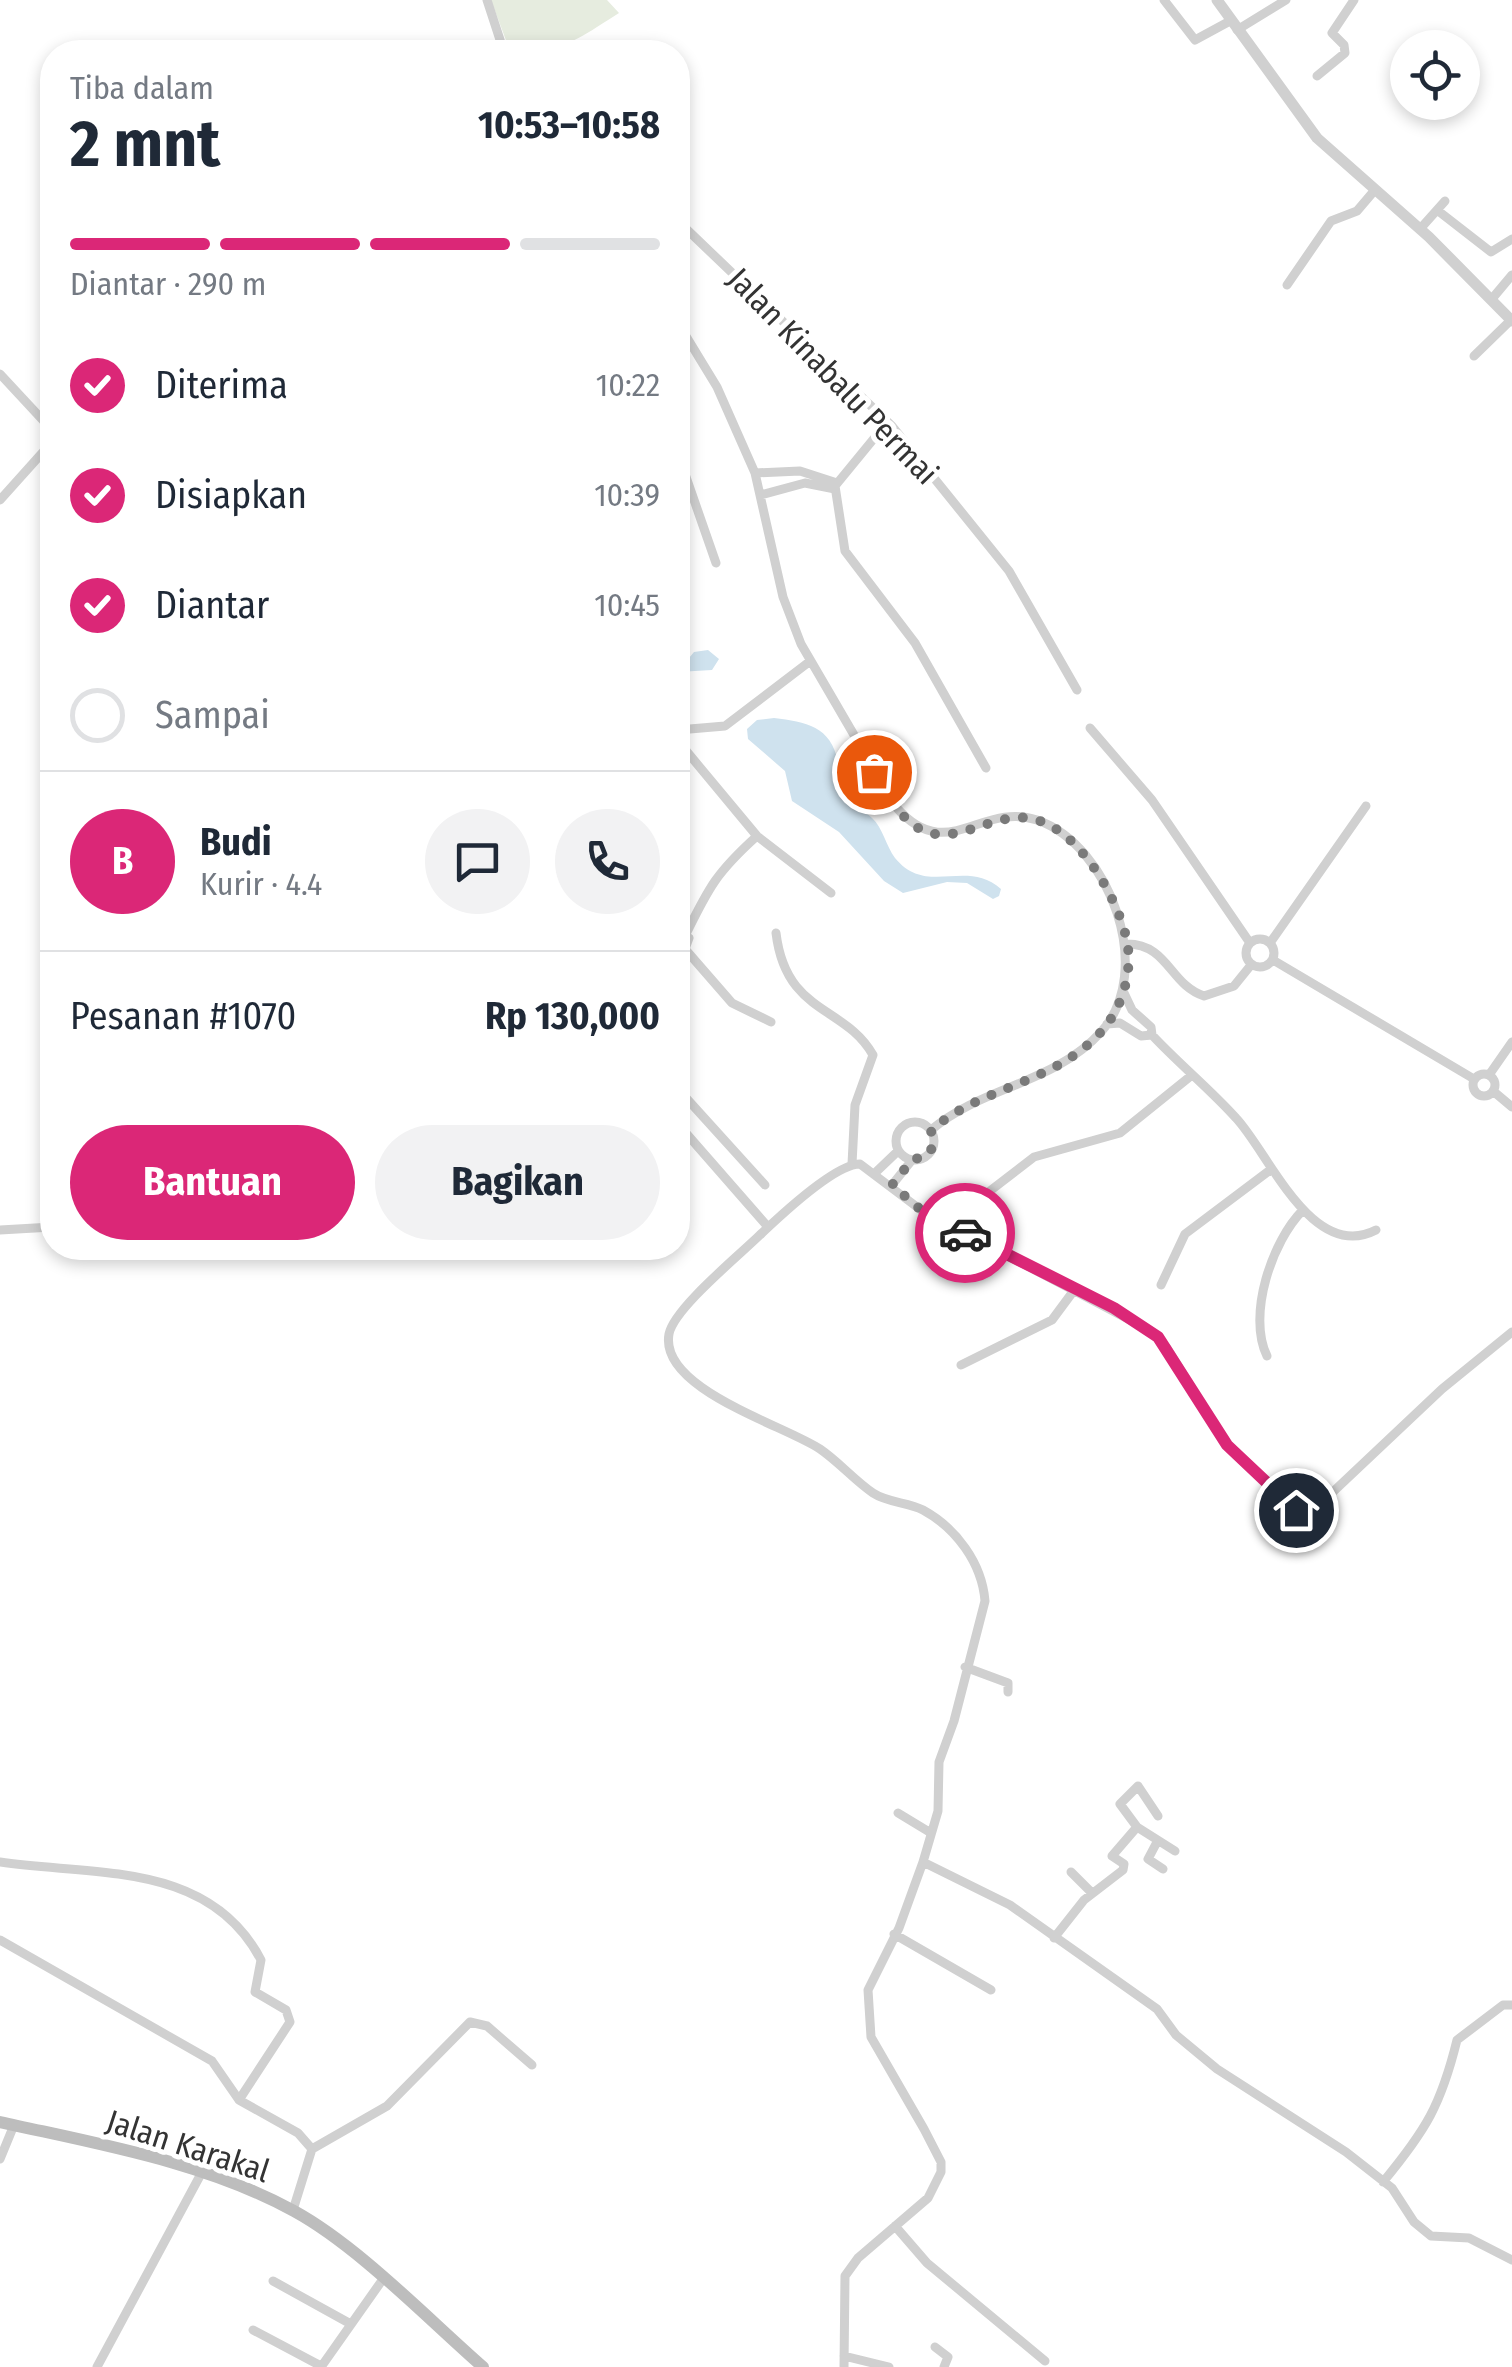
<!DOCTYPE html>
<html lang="id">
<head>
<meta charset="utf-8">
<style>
  body { margin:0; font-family:"Fira Sans Condensed",sans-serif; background:#f2f2f3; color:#1f2937; height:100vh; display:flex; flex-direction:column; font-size:38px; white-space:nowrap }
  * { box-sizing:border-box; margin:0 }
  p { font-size:32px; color:#747a83 }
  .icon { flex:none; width:55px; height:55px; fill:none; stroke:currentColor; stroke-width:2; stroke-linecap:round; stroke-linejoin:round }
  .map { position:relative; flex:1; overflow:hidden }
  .sheet { position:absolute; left:40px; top:40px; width:650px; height:1220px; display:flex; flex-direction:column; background:#fff; border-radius:40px; box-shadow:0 5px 15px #0003 }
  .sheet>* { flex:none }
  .controls { position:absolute; left:1390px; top:30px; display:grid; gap:20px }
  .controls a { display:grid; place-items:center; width:90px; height:90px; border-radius:50%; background:#fff; box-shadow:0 5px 15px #0003; font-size:50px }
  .pin { position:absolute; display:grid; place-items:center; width:85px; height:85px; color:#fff; margin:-42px; border:5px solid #fff; border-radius:50%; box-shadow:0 2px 10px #0007 }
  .courier { position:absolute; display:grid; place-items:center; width:100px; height:100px; margin:-50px; border:8px solid #db2777; border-radius:50%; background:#fff; color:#222; box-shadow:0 2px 12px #0007 }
  .summary em { font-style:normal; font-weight:700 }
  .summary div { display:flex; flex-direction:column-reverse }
  .summary { display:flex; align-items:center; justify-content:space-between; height:170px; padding:0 30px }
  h1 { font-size:65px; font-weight:700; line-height:75px }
  .bar { display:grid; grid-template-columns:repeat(4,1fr); gap:15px 10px; align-content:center; height:120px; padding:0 30px }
  .bar i { height:12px; border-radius:8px; background:#e0e1e3 }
  .bar .on { background:#db2777 }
  .bar p { grid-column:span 4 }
  .line { display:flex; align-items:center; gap:25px; padding:0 30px; border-top:2px solid #e0e1e3 }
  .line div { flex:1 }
  .round { display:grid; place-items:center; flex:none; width:105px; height:105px; border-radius:52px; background:#f2f2f3 }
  ol { padding:0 30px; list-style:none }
  li { display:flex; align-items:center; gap:30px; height:110px }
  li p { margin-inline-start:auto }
  li .icon { padding:10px; border-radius:50%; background:#db2777; color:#fff; stroke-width:4 }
  li:last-child { color:#747a83 }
  li i { width:55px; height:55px; border:5px solid #e0e1e3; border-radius:50% }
  .cta { display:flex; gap:20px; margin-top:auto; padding:20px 30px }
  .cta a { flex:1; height:115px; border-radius:60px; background:#db2777; color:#fff; font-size:40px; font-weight:700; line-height:115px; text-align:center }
  .cta a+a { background:#f2f2f3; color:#1f2937 }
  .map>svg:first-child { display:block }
</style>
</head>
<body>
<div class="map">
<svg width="1512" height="2367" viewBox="0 0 1512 2367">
  <rect width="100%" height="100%" fill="#fff"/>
  <path fill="#e6ecdf" d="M 491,0 L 607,0 L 619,13 C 577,39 559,58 507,43 Z"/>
  <path fill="#cfe2ee" d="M 708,650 L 719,659 L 712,670 L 678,672 L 678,657 L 689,658 L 694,652 Z
    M 774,718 C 806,722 831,726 838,762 C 841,775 838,787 847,799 C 853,808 864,810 872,818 C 883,828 886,846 895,858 C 927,897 966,858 1001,889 L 999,896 L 993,899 L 967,883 L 947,882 L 903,893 L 884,881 L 839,832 L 792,801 L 785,771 L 748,739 L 747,729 L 757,720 Z"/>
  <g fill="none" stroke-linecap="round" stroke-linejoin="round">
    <path stroke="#d0d0d0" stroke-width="9" d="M 487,0 L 504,52
      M 1164,0 L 1195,40 L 1230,21
      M 1237,30 L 1286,0
      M 1317,76 L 1345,53 L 1344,45 L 1332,33 L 1354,0
      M 1437,210 L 1491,252 L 1512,239
      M 678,221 L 892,426 L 1009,571 L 1077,690
      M 1420,229 L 1445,201
      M 1287,285 L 1331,221 L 1357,211 L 1374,191
      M 1491,300 L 1512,275
      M 678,323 L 717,387 L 755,473 L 783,597 L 801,644 L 896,807 C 947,866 981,801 1037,820 C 1110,845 1156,972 1101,1032 C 1054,1084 983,1086 931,1130
      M 1474,356 L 1511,320
      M 0,374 L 52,430
      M 892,426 L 876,436 L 835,486 L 845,551 L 915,643 L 986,768
      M 678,454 L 716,563
      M 755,473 L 800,471 L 837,483
      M 761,495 L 805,483 L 835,489
      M 0,500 L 52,442
      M 1090,728 L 1152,800 L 1250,943
      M 678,730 L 725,726 L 809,662
      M 678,741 L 757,836 L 831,893
      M 678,932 L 689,938 L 685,949
      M 776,933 C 786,1015 845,1005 873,1055 L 855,1105 L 852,1164
      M 686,934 C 709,887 717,872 757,836
      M1246 953a14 14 0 1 1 28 0a14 14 0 1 1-28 0Z
      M 1270,943 L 1366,806
      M 1127,944 C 1168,944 1170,985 1204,996 L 1234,986 L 1251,965
      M 685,949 L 732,1003 L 771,1022
      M 1273,960 L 1474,1079
      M 1124,993 L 1132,1010 L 1151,1027 L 1152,1035 C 1179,1064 1210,1089 1236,1118 C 1269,1153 1312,1263 1376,1230
      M 1107,1024 L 1120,1023 L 1141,1036 L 1152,1035
      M1473 1085a11 11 0 1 1 22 0a11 11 0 1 1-22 0Z
      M 1489,1075 L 1512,1042
      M 678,1089 L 765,1185
      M 1493,1091 L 1512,1107
      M896 1141a19 19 0 1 1 38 0a19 19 0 1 1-38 0Z
      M 678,1124 L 768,1227
      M 876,1172 L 898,1151
      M 892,1185 L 912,1160
      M 969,1207 L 1034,1157 L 1120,1133 L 1192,1075
      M 0,1230 L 52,1227
      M 1161,1285 L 1185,1234 L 1270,1170
      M 1267,1356 C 1247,1315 1272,1241 1303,1210
      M 961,1365 L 1052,1320 L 1075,1289
      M 965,1667 L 1008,1683 L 1008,1692
      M 898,1813 L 931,1833
      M 1137,1827 L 1175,1851
      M 1157,1842 L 1148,1859 L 1163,1869
      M 0,1862 C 92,1876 209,1860 261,1960 L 255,1992 L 286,2010 L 290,2022 L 239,2100
      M 923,1862 L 1010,1905 L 1157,2009 L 1176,2035 L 1217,2069 L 1346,2152 L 1392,2188 L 1414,2222 L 1431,2236 L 1469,2238 L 1512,2260
      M 1071,1872 L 1092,1893
      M 894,1934 L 991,1990
      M 1054,1938 L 1084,1900 L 1123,1870 L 1124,1864 L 1112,1856 L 1137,1827 L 1120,1804 L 1138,1786 L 1158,1816
      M 0,1940 L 212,2061 L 239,2100 L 298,2133 L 312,2149 L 293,2210
      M 312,2149 L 387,2106 L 470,2022 L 487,2026 L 532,2065
      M 0,2159 L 14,2125
      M 1383,2182 C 1426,2130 1441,2105 1457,2040 L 1503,2005 L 1512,2005
      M 895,2226 L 927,2263 L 1045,2361
      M 273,2281 L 349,2323
      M 253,2330 L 321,2366
      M 935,2347 L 948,2357 L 944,2367
      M 844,2356 L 889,2367
      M 97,2367 L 202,2172
      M 321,2367 L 383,2279
      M 844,2367 L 845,2276 L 858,2258 L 928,2198 L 941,2172 L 941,2162 L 924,2129 L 871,2037 L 868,1990 L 899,1928 L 923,1862 L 938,1811 L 939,1762 L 954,1721 L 985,1601 C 982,1563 956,1528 923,1510 C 908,1502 888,1503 873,1493 C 854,1480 839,1462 820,1449 C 784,1425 659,1389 669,1334 C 674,1308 741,1254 762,1233 C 781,1215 835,1164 860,1164 L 921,1210 L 1149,1330 L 1167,1348 L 1227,1445 L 1278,1494 L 1305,1512 L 1318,1506 L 1442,1389 L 1512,1332"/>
    <path stroke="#d0d0d0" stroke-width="11" d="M 1217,0 L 1317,138 L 1429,237 L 1512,321"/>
    <path stroke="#bdbdbd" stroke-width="12" d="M 0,2122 C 98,2144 205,2162 294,2211 C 358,2246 427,2318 483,2367"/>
  </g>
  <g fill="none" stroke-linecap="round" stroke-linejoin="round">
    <path stroke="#7a7a7a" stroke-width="10" stroke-dasharray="0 18" d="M 874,772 C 887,792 899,819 922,830 C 957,847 995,810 1033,819 C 1079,829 1118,898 1127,941 C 1133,973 1122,1009 1100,1033 C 1053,1084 983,1086 931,1130 L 933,1146 L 928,1155 L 912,1160 L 892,1185 L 921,1210 L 965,1233"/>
    <path stroke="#db2777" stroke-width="12" d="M 965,1233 L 1114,1308 L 1158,1337 L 1227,1445 L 1296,1510"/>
  </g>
  <g text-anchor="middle" stroke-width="10" stroke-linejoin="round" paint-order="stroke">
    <g font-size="32" fill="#333" stroke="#fff">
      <text transform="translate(833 376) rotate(46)" y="11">Jalan Kinabalu Permai</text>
      <text transform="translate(188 2146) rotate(18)" y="11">Jalan Karakal</text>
    </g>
  </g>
</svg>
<div class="controls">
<a><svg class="icon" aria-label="locate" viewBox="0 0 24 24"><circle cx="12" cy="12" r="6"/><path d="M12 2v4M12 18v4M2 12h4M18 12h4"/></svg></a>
</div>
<div class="pin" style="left:874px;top:772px;background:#ea580c"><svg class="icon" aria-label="bag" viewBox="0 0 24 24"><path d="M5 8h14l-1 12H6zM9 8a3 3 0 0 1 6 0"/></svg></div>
<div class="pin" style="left:1296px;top:1510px;background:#1f2937"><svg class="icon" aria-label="home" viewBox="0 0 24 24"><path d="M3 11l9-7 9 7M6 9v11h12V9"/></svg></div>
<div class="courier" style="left:965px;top:1233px"><svg class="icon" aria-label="car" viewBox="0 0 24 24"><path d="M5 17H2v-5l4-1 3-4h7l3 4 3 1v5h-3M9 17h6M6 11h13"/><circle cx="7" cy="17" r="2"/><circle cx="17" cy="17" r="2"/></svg></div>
<section class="sheet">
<div class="summary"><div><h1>2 mnt</h1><p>Tiba dalam</p></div><em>10:53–10:58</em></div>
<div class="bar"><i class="on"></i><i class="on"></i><i class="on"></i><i></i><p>Diantar · 290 m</p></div>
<ol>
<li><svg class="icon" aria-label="check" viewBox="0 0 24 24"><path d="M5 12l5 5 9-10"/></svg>Diterima<p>10:22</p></li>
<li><svg class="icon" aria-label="check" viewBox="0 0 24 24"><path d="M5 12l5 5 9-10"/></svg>Disiapkan<p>10:39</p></li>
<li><svg class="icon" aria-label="check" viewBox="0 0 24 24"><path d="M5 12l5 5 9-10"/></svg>Diantar<p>10:45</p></li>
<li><i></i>Sampai</li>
</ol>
<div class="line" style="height:180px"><b class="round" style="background:#db2777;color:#fff">B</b><div><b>Budi</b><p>Kurir · 4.4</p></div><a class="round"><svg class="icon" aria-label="chat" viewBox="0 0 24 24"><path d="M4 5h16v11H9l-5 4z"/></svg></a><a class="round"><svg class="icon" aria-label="phone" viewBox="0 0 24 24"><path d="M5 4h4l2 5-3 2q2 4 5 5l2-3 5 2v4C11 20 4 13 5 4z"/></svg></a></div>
<div class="line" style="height:130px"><div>Pesanan #1070</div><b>Rp 130,000</b></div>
<div class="cta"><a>Bantuan</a><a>Bagikan</a></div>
</section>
</div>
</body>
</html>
